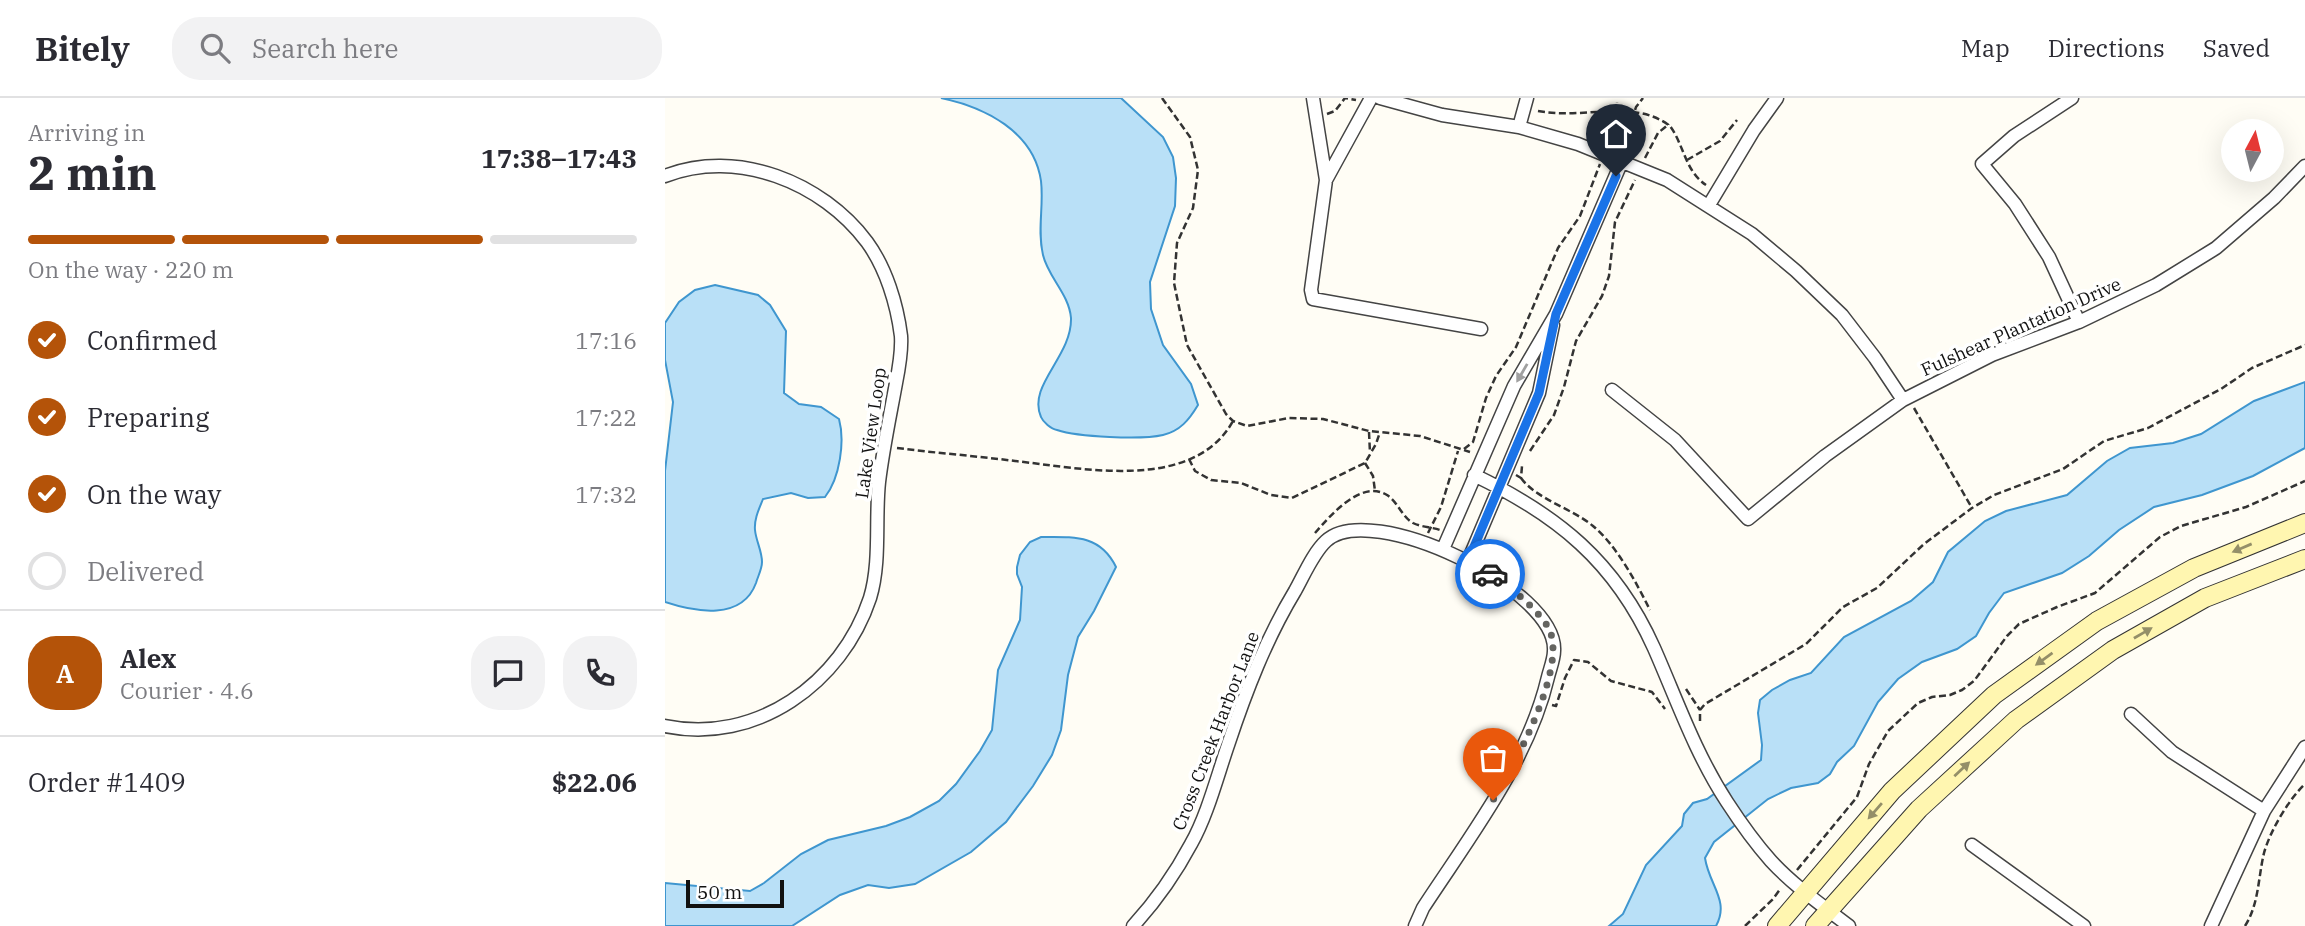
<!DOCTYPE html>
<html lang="en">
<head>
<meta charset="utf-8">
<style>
  body { margin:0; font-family:"IBM Plex Serif",serif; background:#f2f2f3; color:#2b2b33; height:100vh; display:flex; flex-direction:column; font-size:26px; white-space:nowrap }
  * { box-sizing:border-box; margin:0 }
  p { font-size:23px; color:#7c7c81 }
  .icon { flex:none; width:38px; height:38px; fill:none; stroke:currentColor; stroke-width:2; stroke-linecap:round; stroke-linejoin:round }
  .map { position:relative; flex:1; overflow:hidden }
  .details { display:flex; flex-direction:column; background:#fff; width:665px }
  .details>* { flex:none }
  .needle { width:46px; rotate:7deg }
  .tools { position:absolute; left:1556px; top:21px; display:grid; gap:14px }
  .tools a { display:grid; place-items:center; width:63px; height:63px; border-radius:50%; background:#fff; box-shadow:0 7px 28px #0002; font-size:35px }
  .scale { position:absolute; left:21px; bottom:18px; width:98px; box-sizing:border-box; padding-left:7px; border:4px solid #111; border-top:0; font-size:19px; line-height:24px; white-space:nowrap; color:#111; -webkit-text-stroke:5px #fff; paint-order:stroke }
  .pin { position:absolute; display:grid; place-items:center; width:60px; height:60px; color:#fff; margin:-72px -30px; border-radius:50% 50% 50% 0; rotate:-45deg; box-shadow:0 0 7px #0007 }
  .pin .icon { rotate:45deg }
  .courier { position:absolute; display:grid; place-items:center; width:70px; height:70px; margin:-35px; border:5px solid #1a73e8; border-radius:50%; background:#fff; color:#222; box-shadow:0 2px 9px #0007 }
  .summary em { font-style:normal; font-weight:700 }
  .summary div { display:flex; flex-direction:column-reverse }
  .summary { display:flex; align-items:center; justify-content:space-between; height:119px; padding:0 28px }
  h1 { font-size:46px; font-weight:700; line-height:52px }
  .bar { display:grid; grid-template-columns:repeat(4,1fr); gap:10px 7px; align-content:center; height:84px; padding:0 28px }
  .bar i { height:9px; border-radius:5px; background:#e1e1e2 }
  .bar .on { background:#b45309 }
  .bar p { grid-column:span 4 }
  .line { display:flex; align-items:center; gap:18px; padding:0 28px; border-top:2px solid #e1e1e2 }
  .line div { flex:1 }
  .round { display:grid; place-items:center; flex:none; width:74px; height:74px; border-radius:28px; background:#f2f2f3 }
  ol { padding:0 28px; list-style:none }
  li { display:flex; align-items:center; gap:21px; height:77px }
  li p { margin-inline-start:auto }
  li .icon { padding:7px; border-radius:50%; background:#b45309; color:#fff; stroke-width:4 }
  li:last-child { color:#7c7c81 }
  li i { width:38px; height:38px; border:4px solid #e1e1e2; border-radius:50% }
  header { display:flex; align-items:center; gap:42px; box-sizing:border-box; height:98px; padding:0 35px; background:#fff; border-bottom:2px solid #e1e1e2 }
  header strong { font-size:33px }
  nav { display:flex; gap:38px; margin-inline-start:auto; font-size:24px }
  .search { width:490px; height:63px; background:#f2f2f3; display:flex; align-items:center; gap:18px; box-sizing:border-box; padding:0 24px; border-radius:28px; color:#7c7c81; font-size:26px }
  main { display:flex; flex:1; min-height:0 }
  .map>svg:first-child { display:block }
</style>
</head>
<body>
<header>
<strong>Bitely</strong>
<div class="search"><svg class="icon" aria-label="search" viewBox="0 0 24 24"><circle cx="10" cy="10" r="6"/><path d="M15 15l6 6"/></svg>Search here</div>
<nav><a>Map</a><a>Directions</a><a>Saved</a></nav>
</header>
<main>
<section class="details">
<div class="summary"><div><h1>2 min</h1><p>Arriving in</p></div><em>17:38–17:43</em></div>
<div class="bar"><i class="on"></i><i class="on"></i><i class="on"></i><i></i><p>On the way · 220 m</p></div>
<ol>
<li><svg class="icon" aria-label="check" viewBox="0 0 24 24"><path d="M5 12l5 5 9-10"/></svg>Confirmed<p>17:16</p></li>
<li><svg class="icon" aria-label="check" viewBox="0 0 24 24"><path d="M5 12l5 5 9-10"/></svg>Preparing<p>17:22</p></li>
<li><svg class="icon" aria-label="check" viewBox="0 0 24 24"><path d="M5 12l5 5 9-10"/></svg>On the way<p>17:32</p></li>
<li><i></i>Delivered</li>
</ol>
<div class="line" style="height:126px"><b class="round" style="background:#b45309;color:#fff">A</b><div><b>Alex</b><p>Courier · 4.6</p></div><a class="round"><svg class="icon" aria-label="chat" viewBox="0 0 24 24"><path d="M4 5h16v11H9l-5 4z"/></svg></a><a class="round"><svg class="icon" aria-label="phone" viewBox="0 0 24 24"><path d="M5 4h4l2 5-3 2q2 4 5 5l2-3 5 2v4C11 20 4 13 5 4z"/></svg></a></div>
<div class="line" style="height:91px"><div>Order #1409</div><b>$22.06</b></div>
</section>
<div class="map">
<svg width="1640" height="828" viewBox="0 0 1640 828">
  <rect width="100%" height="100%" fill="#fffdf5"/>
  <path fill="#b9e0f7" stroke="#3f96cf" stroke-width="2" d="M 276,0 L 456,0 L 498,39 L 508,59 L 511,80 L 510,108 L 485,184 L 486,211 L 498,247 L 526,286 L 533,307 C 524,322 515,333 498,337 C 476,342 413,339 392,332 C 386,331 378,324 376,319 C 362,287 407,259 406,220 C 404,196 383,179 378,157 C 372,132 379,108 376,83 C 369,33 319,9 276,0 Z
    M 50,187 L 93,197 L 105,207 L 121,233 L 119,295 L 134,306 L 156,309 L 174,321 C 180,343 175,380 160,399 L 143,400 L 126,395 L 98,401 C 94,411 89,421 90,432 C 91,443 97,453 97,464 C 97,471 93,478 91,485 C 77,523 30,514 0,504 L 0,373 L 8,304 L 0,262 L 0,225 L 14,204 L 30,192 Z
    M 1640,284 L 1640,350 L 1588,378 L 1537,397 L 1489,409 L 1454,432 L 1424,458 L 1397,475 L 1339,495 L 1324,515 L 1311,538 L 1292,551 L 1257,564 L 1233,581 L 1213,604 L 1189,648 L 1172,664 L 1165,676 L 1153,685 L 1126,690 L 1103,701 L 1049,744 L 1040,760 C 1044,787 1065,803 1051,828 L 944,828 L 958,816 L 981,767 L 1017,728 L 1019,716 L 1028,705 L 1042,701 L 1096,662 L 1097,647 L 1093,615 L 1095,602 L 1107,592 L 1125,582 L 1146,575 L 1179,539 L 1246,503 L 1268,484 L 1283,454 L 1320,423 L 1341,413 L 1402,397 L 1442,363 L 1465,350 L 1508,345 L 1536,336 L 1589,303 Z
    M 376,439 C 408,439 435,436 451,469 L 429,513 L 413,539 L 403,577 L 396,632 L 387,657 L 368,688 L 341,724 L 306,754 L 250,786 L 224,790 L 203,787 L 175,797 L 127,828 L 0,828 L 0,785 L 85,793 L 99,785 L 136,756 L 163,742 L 221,728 L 245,719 L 274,703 L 291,686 L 315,653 L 327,632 L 333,572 L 355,522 L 357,489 L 352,476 L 352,469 L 355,457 L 365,444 Z"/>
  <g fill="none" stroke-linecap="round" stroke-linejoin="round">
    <g stroke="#444" stroke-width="15">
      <path id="minor" d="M 648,0 L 661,82
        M 706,0 L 661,82 L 646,192 L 648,201 L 816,231
        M 715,0 L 777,17 L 854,29 L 913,46 L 1002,82 L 1087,136 L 1131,173 L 1177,217 L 1210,260 L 1238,302
        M 1407,0 L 1349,38 L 1317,66 L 1350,106 L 1384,159 L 1414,224
        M 854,29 L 862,0
        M 0,78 C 72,50 157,84 202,144 C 221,170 232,206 236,238 C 237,253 234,270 231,285 C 225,318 218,351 214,384 C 210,421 216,464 205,500 C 177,585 91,647 0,628
        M 1044,107 L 1089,32 L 1112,0
        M 947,292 L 1010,342 L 1083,421 L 1160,358 L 1238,302 L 1327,257 L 1414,224 L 1491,187 L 1551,150 L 1609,100 L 1640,68
        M 809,377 C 892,417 950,463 989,550 C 1012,602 1030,655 1062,704 C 1075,724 1090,745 1106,763 C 1129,788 1158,808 1184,828
        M 778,451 L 849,288 L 891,216 L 957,63
        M 803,463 L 874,295 L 888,227
        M 1466,616 L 1507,654 L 1599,713
        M 1307,747 L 1419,828
        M 468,828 C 491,803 510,776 526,746 C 542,718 552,679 563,647 C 581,593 601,541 630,493 C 639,477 648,455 661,443 C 705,401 893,491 889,553 C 889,561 885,571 883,579 C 863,664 805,738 758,810 L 750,828
        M 1546,828 L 1599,713 L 1640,649"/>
    </g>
    <g stroke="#333" stroke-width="20">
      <path id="secondary" d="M 1112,828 L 1227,693 L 1329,597 L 1432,523 L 1529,470 L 1640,425
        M 1150,828 L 1254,711 L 1351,622 L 1448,552 L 1540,500 L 1640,461"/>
    </g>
    <path stroke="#333" stroke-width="2.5" stroke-dasharray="7 3.5" stroke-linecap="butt" d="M 497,0 L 525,39 L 533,72 L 528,110 L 512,145 L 509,185 L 522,247 L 561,316 L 568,323 L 582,328 L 624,320 L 658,321 L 704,333 L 755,338 L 805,354
      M 873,13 C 920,22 968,0 1005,28 C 1019,47 1020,73 1041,87
      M 662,16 L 670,13 L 680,0 L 691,2
      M 967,22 L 971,9 L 978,0
      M 946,45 L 951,35 L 952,4
      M 980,60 L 993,35 L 1004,26
      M 1022,62 L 1055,43 L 1072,22
      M 1249,310 L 1307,410
      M 704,334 L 705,355
      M 232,350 C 271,355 311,358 350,363 C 416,370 528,395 568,323
      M 799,351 L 808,344 L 821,300 L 831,278 L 851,249 L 893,150 L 915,118 L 935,66
      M 865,353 L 889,317 L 899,289 L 911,243 L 937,198 L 944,178 L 950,124 L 970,82
      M 524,361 L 530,373 L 546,382 L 576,385 L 606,397 L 627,400 L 700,365 L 711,346 L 715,334
      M 700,365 L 708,378 L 710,393
      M 851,377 L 856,380 L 857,368
      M 856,380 C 871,401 908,411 928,428 C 952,448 971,484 985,512
      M 650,435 C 665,418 696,381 722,397 C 733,404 737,419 748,425 C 756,429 766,429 775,432
      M 763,435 L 776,409 L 793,353
      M 1021,591 L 1035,612
      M 887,607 L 891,608 L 900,580 L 909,562 L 923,564 L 946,583 L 987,594 L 1000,611
      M 1035,623 L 1035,612 L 1040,606 L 1141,546 L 1178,509 L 1212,490 L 1259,446 L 1307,410 L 1329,397 L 1398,371 L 1439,343 L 1483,330 L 1556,291 L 1587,270 L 1640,247
      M 1132,772 L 1192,699 L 1204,666 L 1223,633 L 1253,605 L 1267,599 L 1285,597 L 1297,592 L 1309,583 L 1342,538 L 1354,526 L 1392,509 L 1430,495 L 1495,439 L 1516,428 L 1581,409 L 1640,383
      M 1080,828 L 1108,801 L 1116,790
      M 1580,828 C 1594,806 1593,780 1599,755 C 1605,733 1624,701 1640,686"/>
    <use href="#minor" stroke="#fff" stroke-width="12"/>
    <use href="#secondary" stroke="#fff6b0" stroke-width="18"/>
  </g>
  <defs><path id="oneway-solid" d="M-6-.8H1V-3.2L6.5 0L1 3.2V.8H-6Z" transform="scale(1.75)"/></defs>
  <use fill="#a0a0a0" href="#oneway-solid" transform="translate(857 275) rotate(120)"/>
  <g fill="#948f68">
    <use href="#oneway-solid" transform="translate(1577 450) rotate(157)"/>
    <use href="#oneway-solid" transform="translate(1478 535) rotate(-30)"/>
    <use href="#oneway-solid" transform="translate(1379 561) rotate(144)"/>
    <use href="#oneway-solid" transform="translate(1297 671) rotate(-43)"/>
    <use href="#oneway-solid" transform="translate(1210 713) rotate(131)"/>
  </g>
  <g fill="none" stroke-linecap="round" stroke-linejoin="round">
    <path stroke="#646461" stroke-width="7" stroke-dasharray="0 12.6" d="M 825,476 C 841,485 876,514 884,531 C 903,569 849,668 828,702"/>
    <path stroke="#1a73e8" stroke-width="9" d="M 825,476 L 803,463 L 874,295 L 891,216 L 951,78"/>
  </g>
  <g text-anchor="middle" stroke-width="7" stroke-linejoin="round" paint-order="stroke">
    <g font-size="18" fill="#111" stroke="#fff">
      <text transform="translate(1356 229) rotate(-24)" y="6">Fulshear Plantation Drive</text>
      <text transform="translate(206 335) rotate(-82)" y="6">Lake View Loop</text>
      <text transform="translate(551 633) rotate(-69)" y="6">Cross Creek Harbor Lane</text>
    </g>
  </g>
</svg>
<div class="tools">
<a><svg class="needle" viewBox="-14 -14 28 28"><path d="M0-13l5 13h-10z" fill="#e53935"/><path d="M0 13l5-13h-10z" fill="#7c7c81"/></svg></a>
</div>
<div class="scale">50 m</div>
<div class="pin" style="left:828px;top:702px;background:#ea580c"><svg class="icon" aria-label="bag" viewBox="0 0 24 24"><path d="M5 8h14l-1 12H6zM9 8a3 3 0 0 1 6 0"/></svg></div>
<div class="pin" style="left:951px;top:78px;background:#1f2937"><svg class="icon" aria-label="home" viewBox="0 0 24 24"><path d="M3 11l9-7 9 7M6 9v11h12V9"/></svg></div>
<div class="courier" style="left:825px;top:476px"><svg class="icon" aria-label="car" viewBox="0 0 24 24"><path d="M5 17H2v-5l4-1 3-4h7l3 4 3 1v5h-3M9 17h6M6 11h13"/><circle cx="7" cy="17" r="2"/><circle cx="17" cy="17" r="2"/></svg></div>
</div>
</main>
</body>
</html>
